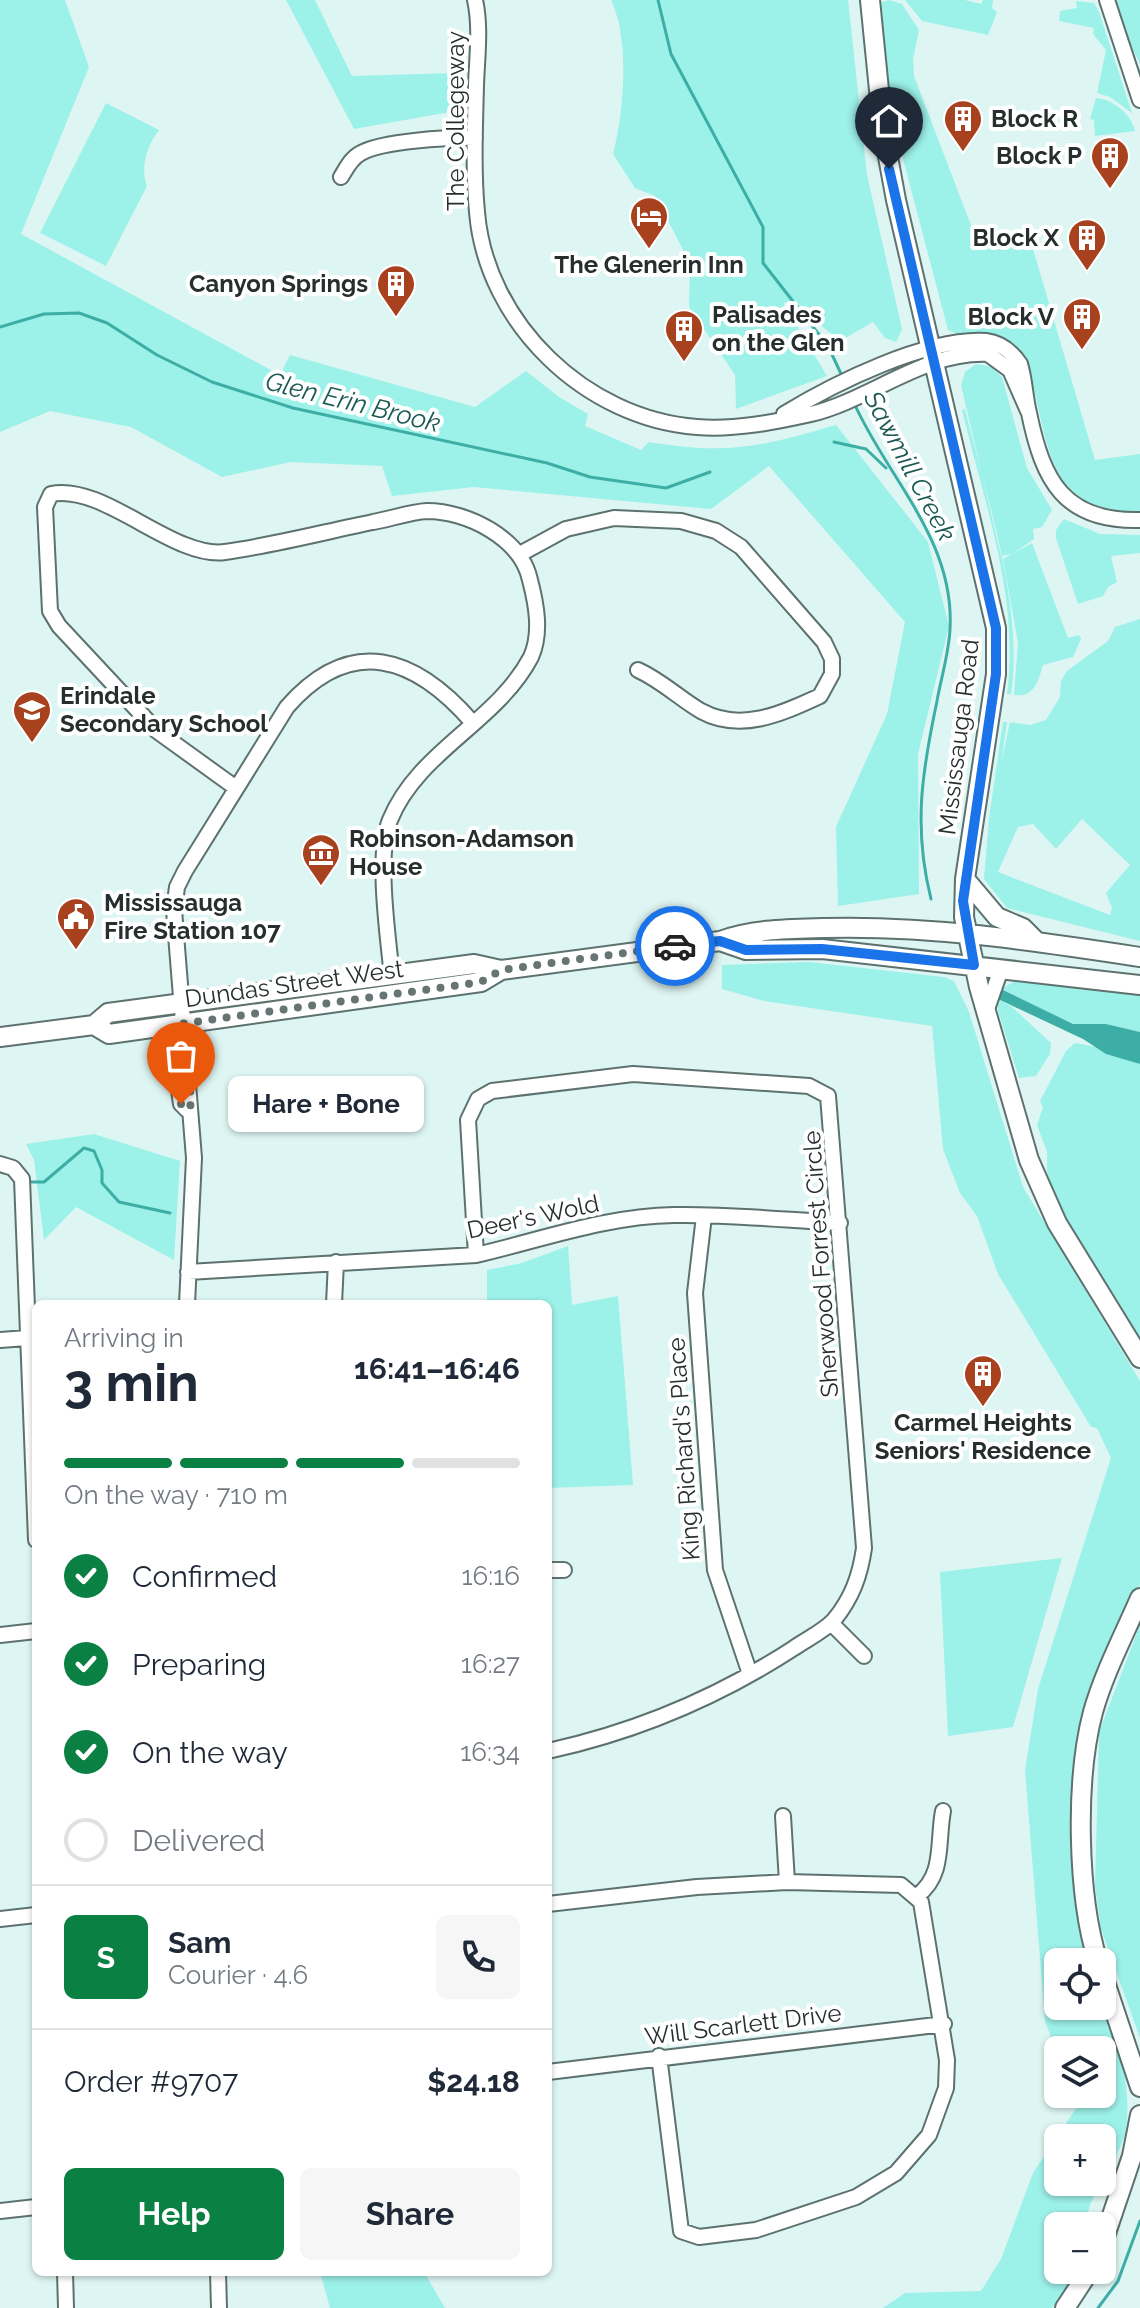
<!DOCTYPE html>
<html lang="en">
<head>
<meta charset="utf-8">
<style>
  body { margin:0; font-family:Raleway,sans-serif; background:#f6f6f7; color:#1f2937; height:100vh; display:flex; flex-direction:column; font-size:30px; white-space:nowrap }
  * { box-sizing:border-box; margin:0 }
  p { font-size:26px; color:#747a83 }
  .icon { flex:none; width:44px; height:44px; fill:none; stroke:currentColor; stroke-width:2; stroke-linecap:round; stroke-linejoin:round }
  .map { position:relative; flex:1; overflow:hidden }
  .side { position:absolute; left:32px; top:1300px; width:520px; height:976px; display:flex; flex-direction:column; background:#fff; border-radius:12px; box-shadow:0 2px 6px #0004 }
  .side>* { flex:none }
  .controls { position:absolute; left:1044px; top:1948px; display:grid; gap:16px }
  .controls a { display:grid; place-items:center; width:72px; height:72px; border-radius:12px; background:#fff; box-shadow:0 2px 6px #0004; font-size:40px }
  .pin { position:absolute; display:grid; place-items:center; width:68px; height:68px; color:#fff; margin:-82px -34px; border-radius:50% 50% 50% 0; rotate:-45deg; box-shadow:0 0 8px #0007 }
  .pin .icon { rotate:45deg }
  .courier { position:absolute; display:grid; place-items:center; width:80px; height:80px; margin:-40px; border:6px solid #1a73e8; border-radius:50%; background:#fff; color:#222; box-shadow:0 2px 10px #0007 }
  .bubble { position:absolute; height:56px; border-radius:12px; background:#fff; box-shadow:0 2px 6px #0004; font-size:26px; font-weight:700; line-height:56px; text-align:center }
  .summary em { font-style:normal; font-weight:700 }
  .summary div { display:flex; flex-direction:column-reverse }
  .summary { display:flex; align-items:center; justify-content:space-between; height:136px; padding:0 32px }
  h1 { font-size:52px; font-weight:700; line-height:60px }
  .bar { display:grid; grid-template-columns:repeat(4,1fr); gap:12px 8px; align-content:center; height:96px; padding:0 32px }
  .bar i { height:10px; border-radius:6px; background:#e0e1e3 }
  .bar .on { background:#0b8043 }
  .bar p { grid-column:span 4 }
  .line { display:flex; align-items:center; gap:20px; padding:0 32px; border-top:2px solid #e0e1e3 }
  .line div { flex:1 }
  .round { display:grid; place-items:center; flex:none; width:84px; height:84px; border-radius:12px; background:#f6f6f7 }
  ol { padding:0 32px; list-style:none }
  li { display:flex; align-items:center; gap:24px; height:88px }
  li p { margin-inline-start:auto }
  li .icon { padding:8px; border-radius:50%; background:#0b8043; color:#fff; stroke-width:4 }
  li:last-child { color:#747a83 }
  li i { width:44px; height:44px; border:4px solid #e0e1e3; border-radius:50% }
  .action { display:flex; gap:16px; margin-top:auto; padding:16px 32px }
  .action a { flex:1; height:92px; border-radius:12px; background:#0b8043; color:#fff; font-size:32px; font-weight:700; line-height:92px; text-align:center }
  .action a+a { background:#f6f6f7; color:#1f2937 }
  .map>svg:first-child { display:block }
</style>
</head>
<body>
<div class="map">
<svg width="1140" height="2308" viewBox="0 0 1140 2308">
  <rect width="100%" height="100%" fill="#def6f3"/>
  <path fill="#9cf1e9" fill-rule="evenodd" d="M 0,0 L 65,0 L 89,67 L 21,234 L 280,375 L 290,355 L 475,407 L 526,371 L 559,397 L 588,414 L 585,426 L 641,450 L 649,442 C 728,455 760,447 836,425 L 928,542 L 949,626 L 918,754 L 919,894 L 838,906 L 836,827 L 887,714 L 905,622 L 769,466 L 711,509 L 474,487 L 392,496 L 382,466 L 291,462 L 222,477 L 131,427 L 50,411 L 0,432 Z
    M 286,0 L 315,0 L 352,76 L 454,73 L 450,112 L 354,129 Z
    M 611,0 L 848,0 L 867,175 L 902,329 L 896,342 L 885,338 L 873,322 L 840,341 L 791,301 L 783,303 L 827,376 L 736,409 L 735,375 L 689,307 L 690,263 L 655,196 L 635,188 L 613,154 C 624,111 630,40 611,0 Z
    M 889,0 L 902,4 L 919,30 L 913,59 L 914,76 L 972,228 L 1014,233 L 1033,249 L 1095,460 L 1140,454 L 1140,514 C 1056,510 1051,464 1035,394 C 1032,377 1030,360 1017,348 C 993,325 971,343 948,330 L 891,113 L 879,3 Z
    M 905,0 L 965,0 L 981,4 L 983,0 L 993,0 L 992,8 L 997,12 L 988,35 L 922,21 Z
    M 1113,0 L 1140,0 L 1140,64 L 1122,28 Z
    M 1076,1 L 1094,3 L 1099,12 L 1132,113 L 1110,97 L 1097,93 L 1106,50 L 1093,34 L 1094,28 L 1059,21 L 1060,11 L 1077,8 Z
    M 1096,98 C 1113,99 1132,115 1135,131 L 1095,136 L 1094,120 L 1090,119 Z
    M 106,103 L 159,130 C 147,146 140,166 147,186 L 106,266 L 40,233 Z
    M 976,364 L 992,367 L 1002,377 L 1027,468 L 1052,510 L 1042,527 L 1033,529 L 1034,539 L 1012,554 L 1001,556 L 961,385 L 965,372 Z
    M 965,409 C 986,496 1024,606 1011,694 L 1007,694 C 1020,599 984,502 962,410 Z
    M 1064,519 L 1100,534 L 1140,535 L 1140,553 L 1111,556 L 1117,582 L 1108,587 L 1103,596 L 1078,604 L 1056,538 L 1056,530 Z
    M 1032,543 L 1068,638 L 1079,635 L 1081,639 L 1073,657 L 1043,665 C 1038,682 1034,698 1014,695 L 1018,643 L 1003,559 Z
    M 1140,619 L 1140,941 L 1007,908 L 984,879 L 989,818 L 1003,722 L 1007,722 L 1001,764 L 1010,722 L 1030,725 L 1046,720 L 1060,697 L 1061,681 L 1067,671 L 1108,641 L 1115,627 ZM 1082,819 L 1130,865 L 1106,893 L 1112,908 L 1110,915 L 998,872 L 1018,827 L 1033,824 L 1056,849 Z
    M 809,962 L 944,977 L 954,981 L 969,1012 L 1023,1187 L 1140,1381 L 1140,1584 L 1094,1679 L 1077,1764 L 1094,1962 L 1058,1962 L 1058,2006 L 1102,2006 L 1102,1986 C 1114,2024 1136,2097 1124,2137 C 1115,2167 1087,2194 1086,2226 L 1058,2226 L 1058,2270 L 1077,2270 L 1052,2308 L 883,2308 L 905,2293 L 981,2291 L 1001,2259 L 1033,2173 L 1077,2107 L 1072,2094 L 1102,2094 L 1102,2050 L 1058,2050 L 1058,2056 L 1045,2021 L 1025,1770 L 1038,1689 L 1111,1458 L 1097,1428 L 1091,1427 L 998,1274 L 977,1216 L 960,1193 L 943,1149 L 932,1026 L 764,1001 L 722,989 L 722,965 ZM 1058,2138 L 1102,2138 L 1102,2182 L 1058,2182 Z
    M 1017,980 L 1140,995 L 1140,1032 L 1106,1024 L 1073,1024 L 1001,989 Z
    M 998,999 L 1012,1007 L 1051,1043 L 1050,1054 L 1036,1076 L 1019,1078 L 998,1011 Z
    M 1075,1043 L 1092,1046 L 1140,1064 L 1140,1344 L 1059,1208 L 1047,1172 L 1047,1152 L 1037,1125 L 1043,1107 L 1040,1101 L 1066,1051 Z
    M 94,1134 L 180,1161 L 174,1260 L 76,1207 L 44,1240 L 34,1160 L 26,1144 Z
    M 568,1246 L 572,1305 L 618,1296 L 633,1485 L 548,1488 L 548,1304 L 487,1304 L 487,1270 L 522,1263 Z
    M 1062,1558 L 1013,1727 L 948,1736 L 940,1572 Z
    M 1140,1625 L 1140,2038 L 1101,1929 L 1095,1886 L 1099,1732 Z
    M 320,2272 L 424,2272 L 445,2308 L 330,2308 Z"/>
  <path fill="#3daea6" d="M 1001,989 L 1073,1024 L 1106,1024 L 1140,1032 L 1140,1064 L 1106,1054 L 1083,1039 L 998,999 Z"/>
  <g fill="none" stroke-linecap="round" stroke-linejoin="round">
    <path stroke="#3daea6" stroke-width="3" d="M 658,0 L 671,54 L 763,227 L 763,263 L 828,346 L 843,378
      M 0,327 L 44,314 L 79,313 L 107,323 L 157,355 L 212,382 L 293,408 L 547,463 L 590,477 L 666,488 L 710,472
      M 854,403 C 888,479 955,540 950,629 C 949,653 941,678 937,701 C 922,772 913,827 931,899
      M 834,442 L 866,449 L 886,468
      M 31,1182 L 44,1182 L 84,1148 L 94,1151 L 102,1170 L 102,1183 L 119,1202 L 170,1213
      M 1098,2308 L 1118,2281 L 1140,2221"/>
    <g stroke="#5d726f" stroke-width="18">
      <path id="minor" d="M 475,0 C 481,27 477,57 476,85 C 475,127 473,170 477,212 C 486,323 586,419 697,427 C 735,430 775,422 811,414 C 870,400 924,351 988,354 L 1010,370 L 1028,411
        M 1107,0 L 1140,100
        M 341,177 C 346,169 351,158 361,153 C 382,141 450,137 475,138
        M 784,414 C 833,384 927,337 986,341 C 1001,343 1012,352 1020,364 C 1025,380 1025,397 1029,413 C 1043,481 1064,522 1140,520
        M 520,554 L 566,529 L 614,518 L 681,521 L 716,531 L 741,547 L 824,642 L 832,659 L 832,674 L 820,696 C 783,713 741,733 701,711 C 679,698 662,681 638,670
        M 236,788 L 157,731 L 59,626 L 50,611 L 45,507 L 51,494 C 104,483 173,559 225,552 C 275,545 324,532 373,522 C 390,519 410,512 427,511 C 467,511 521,538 530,580 C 536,603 542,633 531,657 C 497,722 418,751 390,820 C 376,853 388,938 392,976
        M 986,1012 L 1001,969
        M 179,1027 L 173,1049 L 181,1104 L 187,1110
        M 0,1164 L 13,1168 L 22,1179 L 36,1540
        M 704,1216 L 695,1293 L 715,1570 L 750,1674
        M 476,1255 L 468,1120 L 478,1099 L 492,1091 L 633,1074 L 809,1086 L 828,1096 L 864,1548 C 860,1576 852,1598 834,1620 C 824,1631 807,1639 794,1648 C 720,1696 635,1732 548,1751
        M 188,1272 L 476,1255 C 541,1240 606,1216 674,1215 C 729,1214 785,1220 840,1223
        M 187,1304 L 194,1158 L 174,910 L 177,887 L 185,871 L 287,707 C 351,634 415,656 473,723
        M 334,1304 L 336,1262
        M 0,1340 L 27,1338
        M 548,1570 L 564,1570
        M 831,1623 L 864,1656
        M 0,1635 L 36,1631
        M 783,1816 L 787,1882
        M 917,1896 C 945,1875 937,1843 943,1811
        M 548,1904 L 697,1887 L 787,1882 L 901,1885 L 921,1902 L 947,2060 L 946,2088 L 929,2135 L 896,2173 L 856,2197 L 756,2230 L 699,2237 L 681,2231 L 659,2056
        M 0,1919 L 36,1915
        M 548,2072 L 944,2024
        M 0,2211 L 36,2207
        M 65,2272 L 66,2308
        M 218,2272 L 219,2308"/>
    </g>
    <g stroke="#5d726f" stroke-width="22">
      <path id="major" d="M 870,0 L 883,130 L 896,200 L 996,628 L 996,674 L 965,879 L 964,917 L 979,987 L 1029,1160 L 1057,1223 L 1140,1358
        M 965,879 L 997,917 L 1023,928 L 1034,939
        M 720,941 L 746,950 L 822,949 L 1140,985
        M 94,1025 L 109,1034 L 481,982 L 501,970 L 720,941 C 753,929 788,929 823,928 C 930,925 1034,941 1140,957
        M 0,1037 L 94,1025 L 108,1013 L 474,964 L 501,970
        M 1098,1962 C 1077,1895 1075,1780 1093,1712 C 1104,1673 1124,1635 1140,1598
        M 1102,1973 L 1140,2087
        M 1102,2245 L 1132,2156 L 1140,2115
        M 1065,2308 L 1090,2270"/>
    </g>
    <use href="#minor" stroke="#fff" stroke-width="14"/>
    <use href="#major" stroke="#fff" stroke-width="18"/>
  </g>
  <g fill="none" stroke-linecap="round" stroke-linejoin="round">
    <path stroke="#667573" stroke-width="8" stroke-dasharray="0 14.4" d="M 181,1104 L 187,1110 L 192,1103 L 180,1024 L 481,982 L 501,970 L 675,946"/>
    <path stroke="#1a73e8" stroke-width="10" d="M 675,946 L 720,941 L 746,950 L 822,949 L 974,965 L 963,901 L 996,674 L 996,628 L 889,169"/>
  </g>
  <defs>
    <g id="building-pin" transform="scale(2)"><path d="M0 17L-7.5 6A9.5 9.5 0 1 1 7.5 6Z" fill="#a8411e" stroke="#fff"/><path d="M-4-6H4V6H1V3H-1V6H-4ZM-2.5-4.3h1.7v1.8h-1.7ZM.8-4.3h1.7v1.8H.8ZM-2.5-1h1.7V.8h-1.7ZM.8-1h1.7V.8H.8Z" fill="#fff"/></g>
    <g id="hotel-pin" transform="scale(2)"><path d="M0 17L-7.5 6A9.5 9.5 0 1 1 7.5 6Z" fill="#a8411e" stroke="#fff"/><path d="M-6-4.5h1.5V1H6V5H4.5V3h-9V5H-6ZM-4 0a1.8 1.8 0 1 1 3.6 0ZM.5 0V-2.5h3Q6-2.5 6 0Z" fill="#fff"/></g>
    <g id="school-pin" transform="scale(2)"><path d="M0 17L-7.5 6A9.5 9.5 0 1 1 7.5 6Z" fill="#a8411e" stroke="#fff"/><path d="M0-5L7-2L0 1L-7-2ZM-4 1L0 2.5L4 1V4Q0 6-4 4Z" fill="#fff"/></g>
    <g id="museum-pin" transform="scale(2)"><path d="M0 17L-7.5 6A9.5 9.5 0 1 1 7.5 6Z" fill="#a8411e" stroke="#fff"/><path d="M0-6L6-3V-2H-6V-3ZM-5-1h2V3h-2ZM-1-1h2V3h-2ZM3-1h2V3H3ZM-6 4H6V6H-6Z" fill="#fff"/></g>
    <g id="civic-pin" transform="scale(2)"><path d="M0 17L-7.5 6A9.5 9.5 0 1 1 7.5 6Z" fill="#a8411e" stroke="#fff"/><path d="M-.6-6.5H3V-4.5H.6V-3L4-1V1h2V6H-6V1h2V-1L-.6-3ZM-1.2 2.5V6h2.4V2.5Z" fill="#fff"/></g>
  </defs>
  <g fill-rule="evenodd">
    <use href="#building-pin" x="963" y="119"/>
    <use href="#building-pin" x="1110" y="156"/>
    <use href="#hotel-pin" x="649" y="216"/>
    <use href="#building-pin" x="1087" y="238"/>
    <use href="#building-pin" x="396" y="284"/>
    <use href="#building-pin" x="1082" y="317"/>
    <use href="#building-pin" x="684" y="329"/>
    <use href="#school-pin" x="32" y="710"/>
    <use href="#museum-pin" x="321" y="853"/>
    <use href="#civic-pin" x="76" y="917"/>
    <use href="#building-pin" x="983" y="1374"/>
  </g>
  <g text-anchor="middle" stroke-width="8" stroke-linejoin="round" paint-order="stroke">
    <g font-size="24" font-weight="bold" fill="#262f2e" stroke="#fff" text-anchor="start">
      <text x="991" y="127">Block R</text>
      <text x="1082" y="164" text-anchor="end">Block P</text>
      <text x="1059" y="246" text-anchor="end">Block X</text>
      <text x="649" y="273" text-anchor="middle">The Glenerin Inn</text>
      <text x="368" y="292" text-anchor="end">Canyon Springs</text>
      <text x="712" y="323">Palisades<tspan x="712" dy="28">on the Glen</tspan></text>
      <text x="1054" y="325" text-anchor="end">Block V</text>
      <text x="60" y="704">Erindale<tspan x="60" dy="28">Secondary School</tspan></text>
      <text x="349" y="847">Robinson-Adamson<tspan x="349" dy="28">House</tspan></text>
      <text x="104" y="911">Mississauga<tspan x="104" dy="28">Fire Station 107</tspan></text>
      <text x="983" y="1431" text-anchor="middle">Carmel Heights<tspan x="983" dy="28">Seniors' Residence</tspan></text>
    </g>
    <g font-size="24" fill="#262f2e" stroke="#fff">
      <text transform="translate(456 121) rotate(-90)" y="8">The Collegeway</text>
      <text transform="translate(959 737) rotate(-83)" y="8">Mississauga Road</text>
      <text transform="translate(294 984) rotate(-8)" y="8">Dundas Street West</text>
      <text transform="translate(533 1217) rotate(-12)" y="8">Deer's Wold</text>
      <text transform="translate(821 1264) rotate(-94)" y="8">Sherwood Forrest Circle</text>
      <text transform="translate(684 1449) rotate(-94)" y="8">King Richard's Place</text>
      <text transform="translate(743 2025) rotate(-7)" y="8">Will Scarlett Drive</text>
    </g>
    <g font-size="26" font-style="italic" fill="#1b5955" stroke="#fff">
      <text transform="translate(353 402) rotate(14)" y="9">Glen Erin Brook</text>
      <text transform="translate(910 466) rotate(62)" y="9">Sawmill Creek</text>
    </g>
  </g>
</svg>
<div class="controls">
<a><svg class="icon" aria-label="locate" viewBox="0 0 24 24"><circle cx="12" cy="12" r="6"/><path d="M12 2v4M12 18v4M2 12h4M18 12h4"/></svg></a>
<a><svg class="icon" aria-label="layers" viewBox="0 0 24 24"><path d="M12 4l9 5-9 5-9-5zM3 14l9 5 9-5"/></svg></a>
<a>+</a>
<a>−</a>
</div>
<div class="pin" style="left:181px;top:1104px;background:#ea580c"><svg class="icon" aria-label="bag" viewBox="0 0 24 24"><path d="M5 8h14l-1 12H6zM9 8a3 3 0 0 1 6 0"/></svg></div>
<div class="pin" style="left:889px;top:169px;background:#1f2937"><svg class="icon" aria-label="home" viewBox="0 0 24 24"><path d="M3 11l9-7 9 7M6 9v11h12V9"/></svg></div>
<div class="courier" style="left:675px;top:946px"><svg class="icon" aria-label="car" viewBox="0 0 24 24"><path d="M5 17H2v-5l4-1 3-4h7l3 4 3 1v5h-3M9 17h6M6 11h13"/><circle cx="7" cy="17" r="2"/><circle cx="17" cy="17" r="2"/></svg></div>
<div class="bubble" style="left:228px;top:1076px;width:196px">Hare + Bone</div>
<section class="side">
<div class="summary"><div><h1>3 min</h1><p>Arriving in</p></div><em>16:41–16:46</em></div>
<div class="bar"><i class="on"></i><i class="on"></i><i class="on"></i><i></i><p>On the way · 710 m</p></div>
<ol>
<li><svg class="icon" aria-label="check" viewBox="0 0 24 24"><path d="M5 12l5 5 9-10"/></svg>Confirmed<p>16:16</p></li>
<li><svg class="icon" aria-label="check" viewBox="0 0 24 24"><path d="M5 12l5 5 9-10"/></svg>Preparing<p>16:27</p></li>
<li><svg class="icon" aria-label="check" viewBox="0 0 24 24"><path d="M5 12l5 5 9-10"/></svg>On the way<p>16:34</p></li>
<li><i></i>Delivered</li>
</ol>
<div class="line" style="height:144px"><b class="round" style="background:#0b8043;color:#fff">S</b><div><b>Sam</b><p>Courier · 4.6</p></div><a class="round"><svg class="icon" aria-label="phone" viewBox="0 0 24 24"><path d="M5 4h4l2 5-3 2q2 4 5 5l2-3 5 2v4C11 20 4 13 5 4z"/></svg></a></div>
<div class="line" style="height:104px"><div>Order #9707</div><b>$24.18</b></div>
<div class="action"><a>Help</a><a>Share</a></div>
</section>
</div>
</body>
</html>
